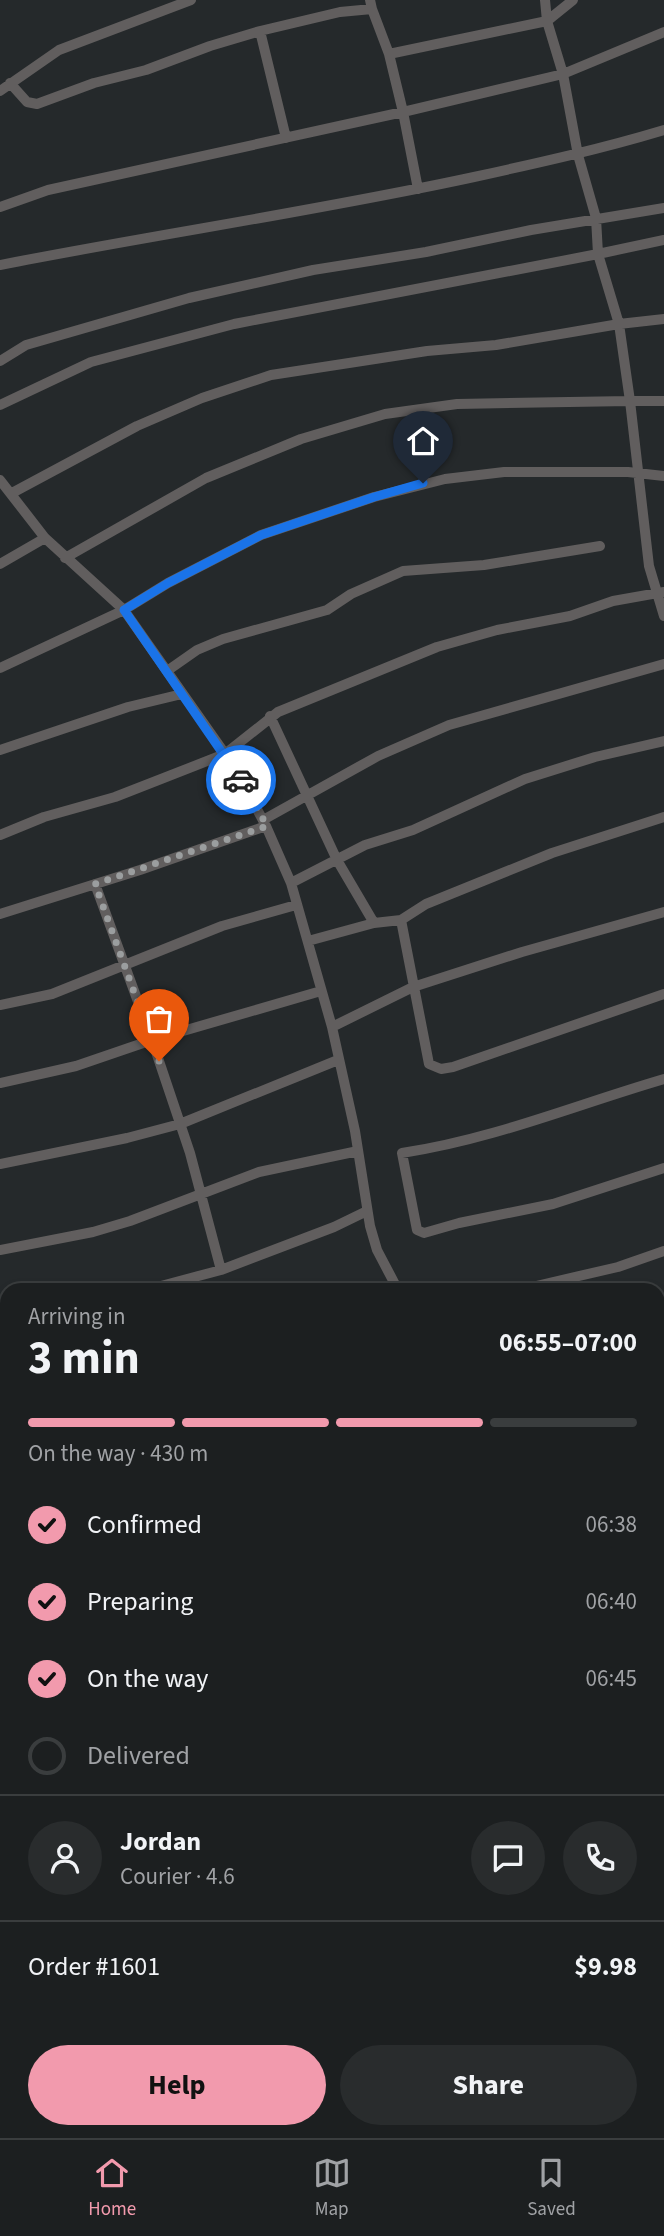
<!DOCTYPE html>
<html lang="en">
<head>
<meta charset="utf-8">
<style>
  body { margin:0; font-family:"Source Sans 3",sans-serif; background:#292c2d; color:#f1f3f6; height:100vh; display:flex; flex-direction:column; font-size:26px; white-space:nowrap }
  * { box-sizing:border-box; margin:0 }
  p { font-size:23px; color:#a0a2a5 }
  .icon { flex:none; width:38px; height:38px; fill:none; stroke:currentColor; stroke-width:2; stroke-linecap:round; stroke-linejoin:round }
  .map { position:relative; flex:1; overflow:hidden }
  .panel { position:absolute; left:0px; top:1283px; width:665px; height:856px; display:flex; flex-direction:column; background:#1c1f20; border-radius:21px 21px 0 0; box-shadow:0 4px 10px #0003,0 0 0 2px #3a3d3e }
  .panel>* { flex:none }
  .pin { position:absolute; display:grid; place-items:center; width:60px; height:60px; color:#fff; margin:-72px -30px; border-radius:50% 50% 50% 0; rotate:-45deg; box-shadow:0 0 7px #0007 }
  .pin .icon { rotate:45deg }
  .courier { position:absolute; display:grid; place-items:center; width:70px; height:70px; margin:-35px; border:5px solid #1a73e8; border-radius:50%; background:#fff; color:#222; box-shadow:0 2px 9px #0007 }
  .summary em { font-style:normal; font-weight:700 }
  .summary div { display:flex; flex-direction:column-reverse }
  .summary { display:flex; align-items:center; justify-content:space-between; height:119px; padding:0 28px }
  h1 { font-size:46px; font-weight:700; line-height:52px }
  .bar { display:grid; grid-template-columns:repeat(4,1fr); gap:10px 7px; align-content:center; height:84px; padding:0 28px }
  .bar i { height:9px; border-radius:5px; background:#3a3d3e }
  .bar .current { background:#f29aad }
  .bar p { grid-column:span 4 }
  .line { display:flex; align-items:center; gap:18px; padding:0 28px; border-top:2px solid #3a3d3e }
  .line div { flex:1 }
  .round { display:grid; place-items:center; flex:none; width:74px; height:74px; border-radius:37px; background:#292c2d }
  ol { padding:0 28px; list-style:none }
  li { display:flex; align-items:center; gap:21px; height:77px }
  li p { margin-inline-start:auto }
  li .icon { padding:7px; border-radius:50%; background:#f29aad; color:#111; stroke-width:4 }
  li:last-child { color:#a0a2a5 }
  li i { width:38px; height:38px; border:4px solid #3a3d3e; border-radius:50% }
  .button { display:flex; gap:14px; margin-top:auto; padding:14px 28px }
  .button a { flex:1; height:80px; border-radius:42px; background:#f29aad; color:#111; font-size:28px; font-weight:700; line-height:80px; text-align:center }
  .button a+a { background:#292c2d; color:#f1f3f6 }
  .tab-bar { display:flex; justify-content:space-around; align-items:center; height:98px; border-top:2px solid #3a3d3e; background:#1c1f20; font-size:19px; color:#a0a2a5 }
  .tab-bar a { display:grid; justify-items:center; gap:4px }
  .tab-bar .current { color:#f29aad }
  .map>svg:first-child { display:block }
</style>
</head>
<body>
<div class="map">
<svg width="664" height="2138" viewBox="0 0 664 2138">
  <rect width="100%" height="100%" fill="#25292b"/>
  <path fill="#472b31" d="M 664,1653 L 664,1769 L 658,1721 L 658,1654 Z
    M 664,2109 L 664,2138 L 601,2138 L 615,2132 L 658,2132 L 658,2112 Z"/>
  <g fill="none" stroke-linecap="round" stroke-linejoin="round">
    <path stroke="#615e5e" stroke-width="10" d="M 545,0 L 547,21 L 563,74 L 578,155 L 596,218 L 598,254 L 664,240
      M 372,9 L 389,54 L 403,112 L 418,189
      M 260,31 L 286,138
      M 389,54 L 547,21 L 573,0
      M 10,83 L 27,102 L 37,104 L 94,83 L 146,70 L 210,46 L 260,31 L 340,12 L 372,9 L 370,0
      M 0,91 L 59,50 L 191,0
      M 0,207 L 48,190 L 403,112 L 563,74 L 664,32
      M 0,265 C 158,234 317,211 474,177 C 538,163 601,149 664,130
      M 0,361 L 26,345 L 189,298 L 313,270 L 426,252 L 531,230 L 664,208
      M 664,401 L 630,401 L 649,566 L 664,616
      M 0,405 L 91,362 L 234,324 L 598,254 L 619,324 L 496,345 L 427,351 L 271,375 L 202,398 L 137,426 L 12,493
      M 0,480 L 45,538 L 124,610 L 235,768 L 266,826 L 291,883 L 332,1027 L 355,1131 L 370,1226 L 377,1250 L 398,1290
      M 65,558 L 206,478 L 301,439 L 385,414 L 457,404 L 630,401 L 619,324 L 664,319
      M 0,564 L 45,538
      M 0,668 L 124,610 L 168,583 L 261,535 L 374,497 L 445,479 L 504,472 L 628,472 L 664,476
      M 167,671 L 197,650 L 223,639 L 327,610 L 351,594 L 403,571 L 484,565 L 600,546
      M 270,716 L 337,860 L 374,923 L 401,920 L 426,904 L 552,853 L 664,817
      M 0,750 L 128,707 L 182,694
      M 263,820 L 378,756 L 449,725 L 664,664
      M 0,835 L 44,817 L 115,797 L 225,754 L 278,712 L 437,647 L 497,630 L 570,616 L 613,601 L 664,592
      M 291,883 L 365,845 L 413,830 L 525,779 L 595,757 L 664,741
      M 0,914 L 140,870 L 266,826
      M 401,920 L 429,1064 L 441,1069 L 453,1067 L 664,994
      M 308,941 L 374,923
      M 321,991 L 152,1040 L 190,1153 L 221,1270 L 334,1227 L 367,1211
      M 0,1005 L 52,994 L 222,926 L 296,905
      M 332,1027 L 413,987 L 522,952 L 664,912
      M 664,1079 C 575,1105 494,1139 402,1153 L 417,1230 L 424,1233 L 459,1223 L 553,1204 L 664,1168
      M 0,1083 L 76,1066 L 152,1040 L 95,884
      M 0,1164 L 127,1138 L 180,1124 L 338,1060
      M 0,1250 L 93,1232 L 130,1221 L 259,1172 L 358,1151
      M 146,1290 L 221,1270
      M 519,1290 L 618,1267 L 664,1251
      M 0,1312 L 7,1325
      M 658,1333 L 664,1331
      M 658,1417 L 664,1415
      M 0,1471 L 7,1468
      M 658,1497 L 664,1496
      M 658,1648 L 664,1647
      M 658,1919 L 664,1940
      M 0,1960 L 7,1957"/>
  </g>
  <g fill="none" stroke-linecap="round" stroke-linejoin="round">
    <path stroke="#9b9e9f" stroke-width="7" stroke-dasharray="0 12.6" d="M 159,1061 L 95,884 L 267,826 L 241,780"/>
    <path stroke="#1a73e8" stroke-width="9" d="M 241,780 L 124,610 L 168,583 L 261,535 L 374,497 L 423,483"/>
  </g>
</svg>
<div class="pin" style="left:159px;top:1061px;background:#ea580c"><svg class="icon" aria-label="bag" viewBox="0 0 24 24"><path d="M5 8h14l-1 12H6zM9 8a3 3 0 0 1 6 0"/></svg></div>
<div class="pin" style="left:423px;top:483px;background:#1f2937"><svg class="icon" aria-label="home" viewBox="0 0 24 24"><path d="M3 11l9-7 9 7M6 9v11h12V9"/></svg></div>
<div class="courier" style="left:241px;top:780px"><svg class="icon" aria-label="car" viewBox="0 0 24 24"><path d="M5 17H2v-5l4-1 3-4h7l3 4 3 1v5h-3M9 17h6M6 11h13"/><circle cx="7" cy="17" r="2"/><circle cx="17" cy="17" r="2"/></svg></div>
<section class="panel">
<div class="summary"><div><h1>3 min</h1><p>Arriving in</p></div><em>06:55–07:00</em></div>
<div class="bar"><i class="current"></i><i class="current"></i><i class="current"></i><i></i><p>On the way · 430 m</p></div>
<ol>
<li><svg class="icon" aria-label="check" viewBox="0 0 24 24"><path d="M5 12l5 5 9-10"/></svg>Confirmed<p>06:38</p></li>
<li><svg class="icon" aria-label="check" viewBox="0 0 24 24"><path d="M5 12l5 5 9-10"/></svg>Preparing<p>06:40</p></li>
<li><svg class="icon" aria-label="check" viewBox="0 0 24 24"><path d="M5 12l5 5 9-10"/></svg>On the way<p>06:45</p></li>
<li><i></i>Delivered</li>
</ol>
<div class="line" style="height:126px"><a class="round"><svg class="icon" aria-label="person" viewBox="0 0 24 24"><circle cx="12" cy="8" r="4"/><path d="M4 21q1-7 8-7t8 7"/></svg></a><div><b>Jordan</b><p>Courier · 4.6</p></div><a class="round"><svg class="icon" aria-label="chat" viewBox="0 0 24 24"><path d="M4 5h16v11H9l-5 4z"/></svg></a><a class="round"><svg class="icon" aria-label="phone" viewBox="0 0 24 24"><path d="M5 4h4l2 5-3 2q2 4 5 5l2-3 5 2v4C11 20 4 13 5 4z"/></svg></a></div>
<div class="line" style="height:91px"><div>Order #1601</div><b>$9.98</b></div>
<div class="button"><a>Help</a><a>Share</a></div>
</section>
</div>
<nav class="tab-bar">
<a class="current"><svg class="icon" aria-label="home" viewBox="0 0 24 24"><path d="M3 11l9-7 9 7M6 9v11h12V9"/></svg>Home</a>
<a><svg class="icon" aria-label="map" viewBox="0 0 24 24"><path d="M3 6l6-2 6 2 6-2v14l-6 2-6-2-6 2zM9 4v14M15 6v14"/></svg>Map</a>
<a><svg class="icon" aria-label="saved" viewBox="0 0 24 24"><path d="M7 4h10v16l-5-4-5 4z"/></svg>Saved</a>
</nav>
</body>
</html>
